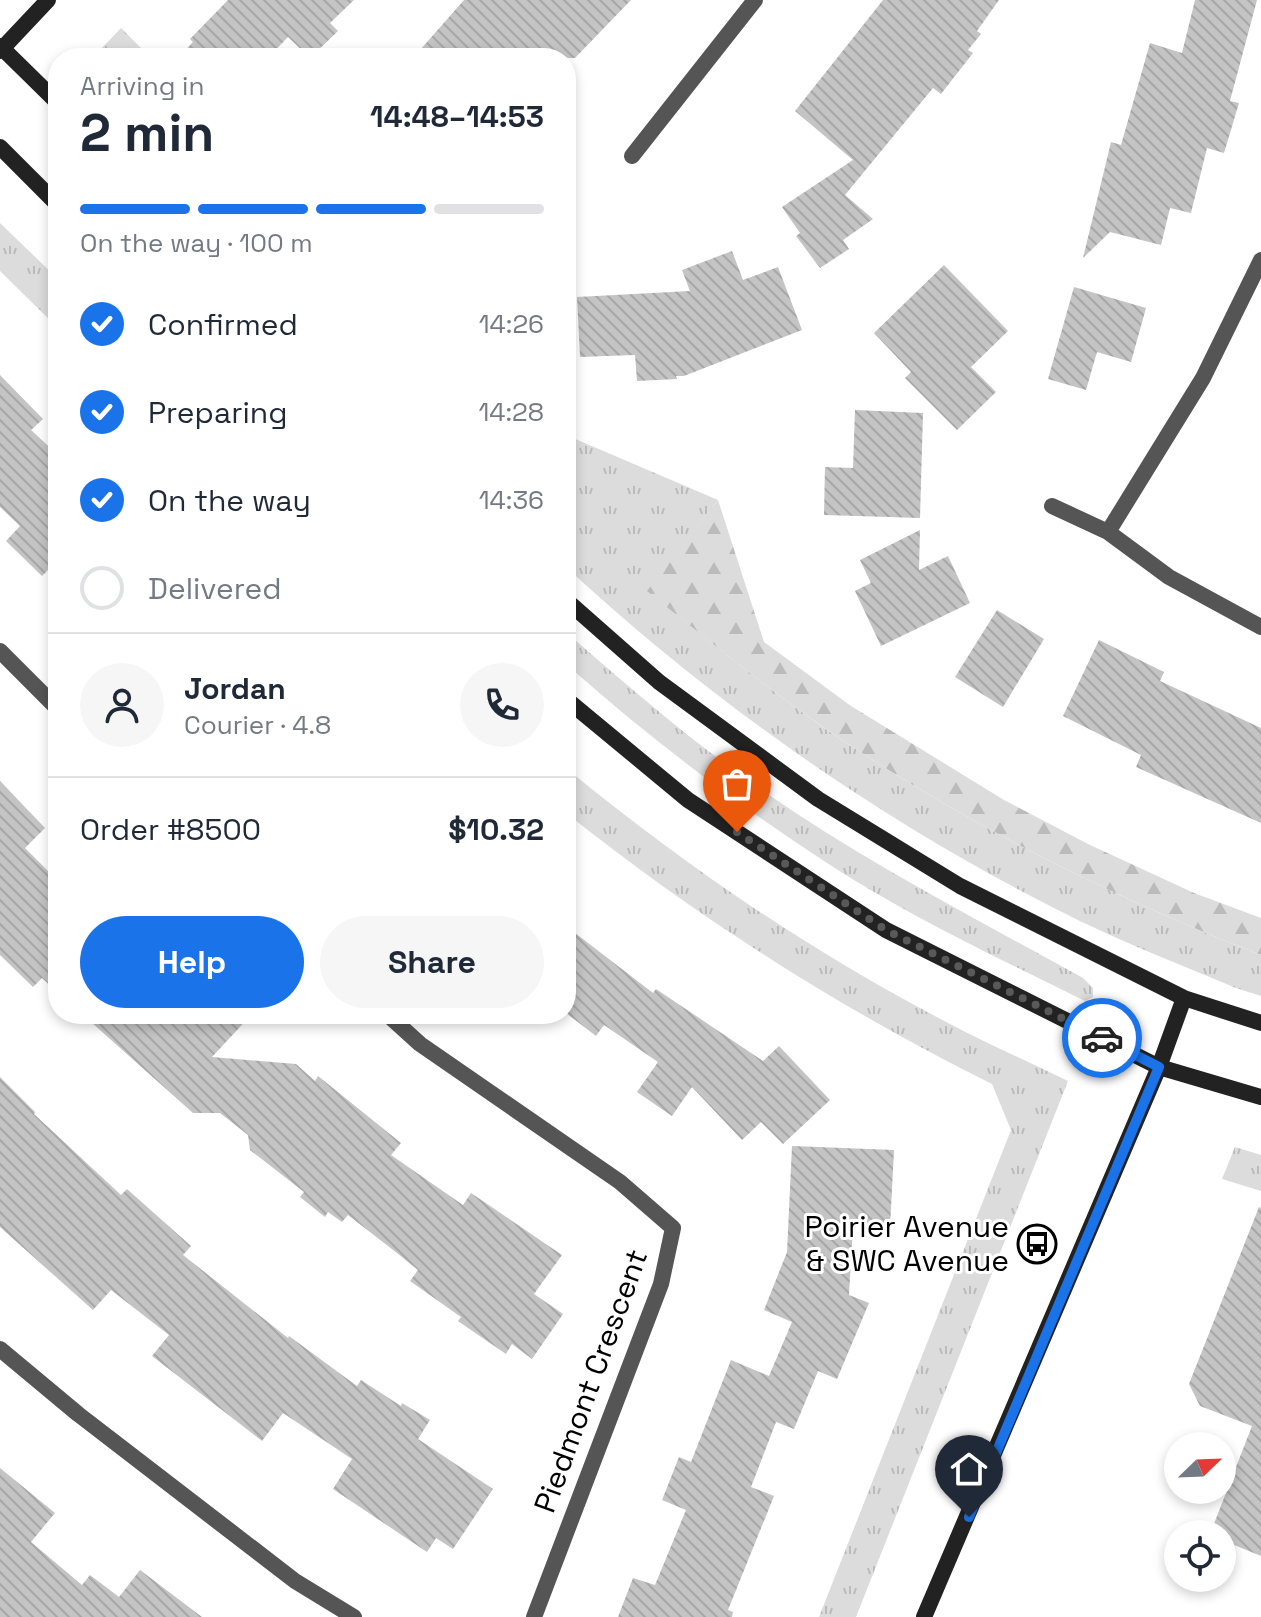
<!DOCTYPE html>
<html lang="en">
<head>
<meta charset="utf-8">
<style>
  body { margin:0; font-family:"Space Grotesk",sans-serif; background:#f6f6f7; color:#1f2937; height:100vh; display:flex; flex-direction:column; font-size:30px; white-space:nowrap }
  * { box-sizing:border-box; margin:0 }
  p { font-size:26px; color:#747a83 }
  .icon { flex:none; width:44px; height:44px; fill:none; stroke:currentColor; stroke-width:2; stroke-linecap:round; stroke-linejoin:round }
  .map { position:relative; flex:1; overflow:hidden }
  .sheet { position:absolute; left:48px; top:48px; width:528px; height:976px; display:flex; flex-direction:column; background:#fff; border-radius:32px; box-shadow:0 4px 12px #0003 }
  .sheet>* { flex:none }
  .needle { width:52px; rotate:67deg }
  .buttons { position:absolute; left:1164px; top:1432px; display:grid; gap:16px }
  .buttons a { display:grid; place-items:center; width:72px; height:72px; border-radius:50%; background:#fff; box-shadow:0 4px 12px #0003; font-size:40px }
  .pin { position:absolute; display:grid; place-items:center; width:68px; height:68px; color:#fff; margin:-82px -34px; border-radius:50% 50% 50% 0; rotate:-45deg; box-shadow:0 0 8px #0007 }
  .pin .icon { rotate:45deg }
  .courier { position:absolute; display:grid; place-items:center; width:80px; height:80px; margin:-40px; border:6px solid #1a73e8; border-radius:50%; background:#fff; color:#222; box-shadow:0 2px 10px #0007 }
  .headline em { font-style:normal; font-weight:600 }
  .headline div { display:flex; flex-direction:column-reverse }
  .headline { display:flex; align-items:center; justify-content:space-between; height:136px; padding:0 32px }
  h1 { font-size:52px; font-weight:600; line-height:60px }
  .bar { display:grid; grid-template-columns:repeat(4,1fr); gap:12px 8px; align-content:center; height:96px; padding:0 32px }
  .bar i { height:10px; border-radius:6px; background:#e0e1e3 }
  .bar .active { background:#1a73e8 }
  .bar p { grid-column:span 4 }
  .line { display:flex; align-items:center; gap:20px; padding:0 32px; border-top:2px solid #e0e1e3 }
  .line div { flex:1 }
  .round { display:grid; place-items:center; flex:none; width:84px; height:84px; border-radius:42px; background:#f6f6f7 }
  ol { padding:0 32px; list-style:none }
  li { display:flex; align-items:center; gap:24px; height:88px }
  li p { margin-inline-start:auto }
  li .icon { padding:8px; border-radius:50%; background:#1a73e8; color:#fff; stroke-width:4 }
  li:last-child { color:#747a83 }
  li i { width:44px; height:44px; border:4px solid #e0e1e3; border-radius:50% }
  .primary-button { display:flex; gap:16px; margin-top:auto; padding:16px 32px }
  .primary-button a { flex:1; height:92px; border-radius:48px; background:#1a73e8; color:#fff; font-size:32px; font-weight:600; line-height:92px; text-align:center }
  .primary-button a+a { background:#f6f6f7; color:#1f2937 }
  .map>svg:first-child { display:block }
</style>
</head>
<body>
<div class="map">
<svg width="1261" height="1617" viewBox="0 0 1261 1617">
  <defs>
    <pattern id="grass-tufts" width="24" height="20" patternUnits="userSpaceOnUse" patternTransform="scale(2)"><rect width="24" height="20" fill="#dcdcdc"/><path d="M3 7l-1-3M5 7V3M7 7l1-3M15 17l-1-3M17 17v-4M19 17l1-3" fill="none" stroke="#bbb"/></pattern>
    <pattern id="forest-firs" width="22" height="20" patternUnits="userSpaceOnUse" patternTransform="scale(2)"><rect width="22" height="20" fill="#dcdcdc"/><path d="M5 1l3.5 6h-7zM16 11l3.5 6h-7z" fill="#bbb"/></pattern>
    <pattern id="building-back-hatch" width="6" height="6" patternUnits="userSpaceOnUse" patternTransform="scale(2)"><rect width="6" height="6" fill="#c4c4c4"/><path d="M-1 5l2 2M0 0l6 6M5-1l2 2" fill="none" stroke="#a7a7a7"/></pattern>
  </defs>
  <rect width="100%" height="100%" fill="#fff"/>
  <path fill="url(#grass-tufts)" d="M 121,28 L 151,58 L 96,58 L 97,53 Z
    M 0,223 L 58,279 L 58,328 L 0,271 Z
    M 566,435 L 718,500 L 648,591 C 712,643 776,696 845,742 C 976,829 1115,898 1261,955 L 1261,996 L 1236,988 C 1177,963 1116,940 1058,910 C 880,820 713,703 566,567 Z
    M 566,632 C 624,683 683,734 746,779 C 852,855 969,915 1083,978 L 1093,988 L 1093,997 L 1085,1001 C 998,958 908,916 827,863 C 735,803 648,737 566,664 Z
    M 566,768 C 685,866 814,954 952,1025 C 990,1045 1029,1062 1068,1081 L 856,1617 L 819,1617 L 1011,1130 L 992,1084 C 841,1009 698,918 566,813 Z
    M 1235,1147 L 1261,1155 L 1261,1191 L 1222,1179 Z"/>
  <path fill="url(#forest-firs)" d="M 718,500 L 764,642 L 851,706 L 1004,800 L 1088,844 L 1194,893 L 1261,918 L 1261,955 C 1115,898 976,829 845,742 C 776,696 712,643 647,591 Z"/>
  <path fill="url(#building-back-hatch)" d="M 228,0 L 354,0 L 330,23 L 338,31 L 310,58 L 288,37 L 268,58 L 178,58 L 193,42 L 190,39 Z
    M 464,0 L 631,0 L 575,58 L 413,58 Z
    M 883,0 L 999,0 L 977,31 L 981,34 L 968,50 L 973,53 L 941,94 L 933,88 L 845,195 L 873,219 L 843,240 L 849,249 L 820,268 L 796,236 L 800,233 L 782,207 L 853,160 L 795,111 Z
    M 1195,0 L 1257,0 L 1230,101 L 1239,103 L 1224,153 L 1207,148 L 1191,213 L 1170,208 L 1161,245 L 1110,232 L 1083,258 L 1111,142 L 1121,145 L 1150,43 L 1182,53 Z
    M 732,251 L 743,280 L 778,267 L 802,330 L 684,376 L 676,376 L 677,379 L 637,381 L 635,355 L 580,357 L 577,297 L 690,291 L 682,270 Z
    M 944,265 L 1008,331 L 971,367 L 996,392 L 957,430 L 905,378 L 911,372 L 874,333 Z
    M 1074,287 L 1146,308 L 1131,362 L 1097,352 L 1086,390 L 1048,379 Z
    M 0,375 L 43,419 L 31,430 L 58,455 L 58,560 L 42,576 L 6,541 L 20,526 L 0,507 Z
    M 855,410 L 923,413 L 920,518 L 824,515 L 825,467 L 853,468 Z
    M 920,530 L 919,570 L 948,556 L 970,603 L 881,646 L 855,591 L 871,583 L 860,560 Z
    M 997,610 L 1044,639 L 1003,707 L 955,677 Z
    M 1099,640 L 1164,672 L 1160,681 L 1261,728 L 1261,823 L 1136,767 L 1141,755 L 1063,716 Z
    M 0,781 L 45,828 L 25,848 L 58,881 L 58,993 L 42,978 L 33,987 L 0,955 Z
    M 566,926 L 653,993 L 656,989 L 763,1061 L 779,1046 L 830,1100 L 783,1144 L 761,1122 L 742,1140 L 692,1087 L 672,1116 L 637,1092 L 658,1062 L 604,1025 L 596,1036 L 566,1013 Z
    M 82,1014 L 252,1014 L 212,1057 L 296,1064 L 315,1081 L 318,1076 L 401,1143 L 391,1155 L 463,1205 L 471,1193 L 562,1255 L 534,1294 L 563,1314 L 532,1359 L 512,1344 L 506,1354 L 458,1321 L 461,1317 L 410,1281 L 418,1270 L 397,1253 L 348,1215 L 342,1222 L 328,1212 L 325,1217 L 300,1197 L 304,1192 L 250,1150 L 248,1135 L 220,1113 L 193,1113 Z
    M 0,1077 L 35,1112 L 34,1114 L 121,1195 L 127,1189 L 191,1246 L 183,1255 L 288,1338 L 289,1336 L 357,1386 L 361,1380 L 401,1406 L 402,1403 L 430,1420 L 418,1439 L 493,1489 L 453,1549 L 436,1538 L 427,1552 L 333,1489 L 352,1459 L 283,1413 L 262,1441 L 152,1356 L 169,1335 L 111,1290 L 93,1310 L 0,1227 Z
    M 792,1146 L 894,1150 L 890,1228 L 853,1226 L 849,1295 L 869,1303 L 837,1379 L 818,1371 L 794,1429 L 776,1422 L 751,1487 L 774,1496 L 728,1610 L 733,1612 L 732,1617 L 618,1617 L 633,1578 L 655,1585 L 686,1510 L 662,1500 L 679,1457 L 691,1462 L 731,1360 L 769,1376 L 792,1322 L 764,1310 L 787,1252 Z
    M 1259,1207 L 1261,1208 L 1261,1556 L 1222,1540 L 1222,1534 L 1210,1534 L 1252,1426 L 1200,1406 L 1189,1384 Z
    M 0,1468 L 55,1513 L 31,1542 L 82,1585 L 90,1575 L 119,1597 L 140,1570 L 202,1617 L 0,1617 Z"/>
  <g fill="none" stroke-linecap="round" stroke-linejoin="round">
    <path stroke="#555" stroke-width="16" d="M 632,156 L 755,0
      M 1052,506 L 1108,532 L 1169,577 L 1261,627
      M 1108,532 L 1203,378 L 1261,260
      M 0,651 L 58,709
      M 387,1014 L 420,1044 L 620,1182 L 673,1228 L 661,1284 L 534,1617
      M 0,1349 L 78,1414 L 295,1581 L 354,1617"/>
    <path stroke="#222" stroke-width="16" d="M 0,46 L 58,103
      M 0,51 L 48,0
      M 0,147 L 58,205
      M 566,600 L 659,682 L 818,799 L 960,886 L 1184,998 L 1261,1023
      M 566,699 L 688,800 L 886,930 L 1159,1067 L 1261,1097
      M 924,1617 L 1159,1067 L 1184,998"/>
  </g>
  <g fill="none" stroke-linecap="round" stroke-linejoin="round">
    <path stroke="#595959" stroke-width="8" stroke-dasharray="0 14.4" d="M 737,832 L 886,930 L 1102,1038"/>
    <path stroke="#1a73e8" stroke-width="10" d="M 969,1517 L 1159,1067 L 1102,1038"/>
  </g>
  <defs>
    <g id="bus-ring" transform="scale(2)"><circle r="9.5" fill="#fff" stroke="#000" stroke-width="1.5"/><path d="M-5-6H5V4H4V6H2V4H-2V6H-4V4H-5ZM-3.5-4V0h7V-4ZM-3.5 1.2v1.5H-2V1.2ZM2 1.2v1.5H3.5V1.2Z" fill="#000"/></g>
  </defs>
  <g fill-rule="evenodd">
    <use href="#bus-ring" x="1037" y="1244"/>
  </g>
  <g text-anchor="middle" stroke-width="6" stroke-linejoin="round" paint-order="stroke">
    <g font-size="30" fill="#000" stroke="#fff" text-anchor="end">
      <text x="1009" y="1237">Poirier Avenue<tspan x="1009" dy="34">&amp; SWC Avenue</tspan></text>
    </g>
    <g font-size="30" fill="#000" stroke="#fff">
      <text transform="translate(591 1381) rotate(-70)" y="10">Piedmont Crescent</text>
    </g>
  </g>
</svg>
<div class="buttons">
<a><svg class="needle" viewBox="-14 -14 28 28"><path d="M0-13l5 13h-10z" fill="#e53935"/><path d="M0 13l5-13h-10z" fill="#747a83"/></svg></a>
<a><svg class="icon" aria-label="locate" viewBox="0 0 24 24"><circle cx="12" cy="12" r="6"/><path d="M12 2v4M12 18v4M2 12h4M18 12h4"/></svg></a>
</div>
<div class="pin" style="left:737px;top:832px;background:#ea580c"><svg class="icon" aria-label="bag" viewBox="0 0 24 24"><path d="M5 8h14l-1 12H6zM9 8a3 3 0 0 1 6 0"/></svg></div>
<div class="pin" style="left:969px;top:1517px;background:#1f2937"><svg class="icon" aria-label="home" viewBox="0 0 24 24"><path d="M3 11l9-7 9 7M6 9v11h12V9"/></svg></div>
<div class="courier" style="left:1102px;top:1038px"><svg class="icon" aria-label="car" viewBox="0 0 24 24"><path d="M5 17H2v-5l4-1 3-4h7l3 4 3 1v5h-3M9 17h6M6 11h13"/><circle cx="7" cy="17" r="2"/><circle cx="17" cy="17" r="2"/></svg></div>
<section class="sheet">
<div class="headline"><div><h1>2 min</h1><p>Arriving in</p></div><em>14:48–14:53</em></div>
<div class="bar"><i class="active"></i><i class="active"></i><i class="active"></i><i></i><p>On the way · 100 m</p></div>
<ol>
<li><svg class="icon" aria-label="check" viewBox="0 0 24 24"><path d="M5 12l5 5 9-10"/></svg>Confirmed<p>14:26</p></li>
<li><svg class="icon" aria-label="check" viewBox="0 0 24 24"><path d="M5 12l5 5 9-10"/></svg>Preparing<p>14:28</p></li>
<li><svg class="icon" aria-label="check" viewBox="0 0 24 24"><path d="M5 12l5 5 9-10"/></svg>On the way<p>14:36</p></li>
<li><i></i>Delivered</li>
</ol>
<div class="line" style="height:144px"><a class="round"><svg class="icon" aria-label="person" viewBox="0 0 24 24"><circle cx="12" cy="8" r="4"/><path d="M4 21q1-7 8-7t8 7"/></svg></a><div><b>Jordan</b><p>Courier · 4.8</p></div><a class="round"><svg class="icon" aria-label="phone" viewBox="0 0 24 24"><path d="M5 4h4l2 5-3 2q2 4 5 5l2-3 5 2v4C11 20 4 13 5 4z"/></svg></a></div>
<div class="line" style="height:104px"><div>Order #8500</div><b>$10.32</b></div>
<div class="primary-button"><a>Help</a><a>Share</a></div>
</section>
</div>
</body>
</html>
